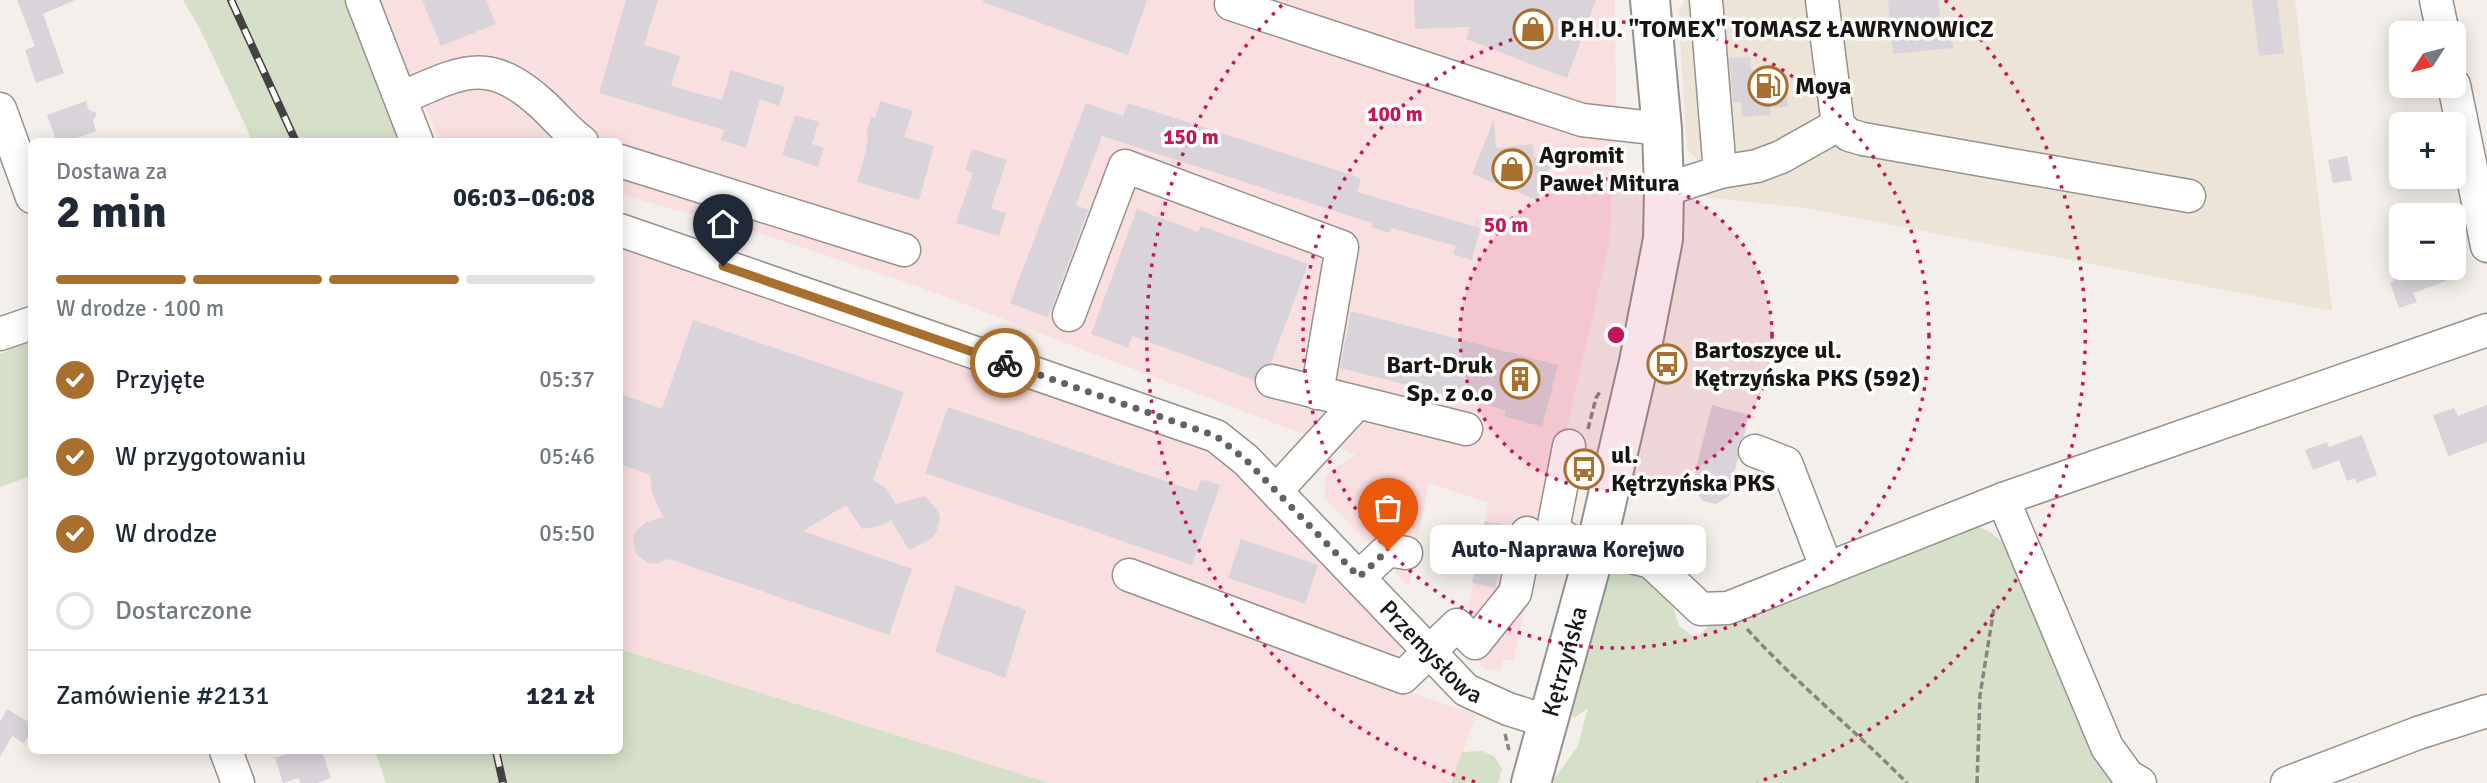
<!DOCTYPE html>
<html lang="pl">
<head>
<meta charset="utf-8">
<style>
  body { margin:0; font-family:Signika,sans-serif; background:#f6f6f7; color:#1f2937; height:100vh; display:flex; flex-direction:column; font-size:26px; white-space:nowrap }
  * { box-sizing:border-box; margin:0 }
  p { font-size:23px; color:#747a83 }
  .icon { flex:none; width:38px; height:38px; fill:none; stroke:currentColor; stroke-width:2; stroke-linecap:round; stroke-linejoin:round }
  .map { position:relative; flex:1; overflow:hidden }
  .side { position:absolute; left:28px; top:138px; width:595px; height:616px; display:flex; flex-direction:column; background:#fff; border-radius:10px; box-shadow:0 4px 18px #0003 }
  .side>* { flex:none }
  .needle { width:46px; rotate:234deg }
  .controls { position:absolute; left:2389px; top:21px; display:grid; gap:14px }
  .controls a { display:grid; place-items:center; width:77px; height:77px; border-radius:10px; background:#fff; box-shadow:0 4px 18px #0003; font-size:35px }
  .pin { position:absolute; display:grid; place-items:center; width:60px; height:60px; color:#fff; margin:-72px -30px; border-radius:50% 50% 50% 0; rotate:-45deg; box-shadow:0 0 7px #0007 }
  .pin .icon { rotate:45deg }
  .courier { position:absolute; display:grid; place-items:center; width:70px; height:70px; margin:-35px; border:5px solid #a96f2e; border-radius:50%; background:#fff; color:#222; box-shadow:0 2px 9px #0007 }
  .bubble { position:absolute; height:49px; border-radius:10px; background:#fff; box-shadow:0 4px 18px #0003; font-size:23px; font-weight:800; line-height:49px; text-align:center }
  .summary em { font-style:normal; font-weight:800 }
  .summary div { display:flex; flex-direction:column-reverse }
  .summary { display:flex; align-items:center; justify-content:space-between; height:119px; padding:0 28px }
  h1 { font-size:46px; font-weight:800; line-height:52px }
  .bar { display:grid; grid-template-columns:repeat(4,1fr); gap:10px 7px; align-content:center; height:84px; padding:0 28px }
  .bar i { height:9px; border-radius:5px; background:#e0e1e3 }
  .bar .on { background:#a96f2e }
  .bar p { grid-column:span 4 }
  .line { display:flex; align-items:center; gap:18px; padding:0 28px; border-top:2px solid #e0e1e3 }
  .line div { flex:1 }
  ol { padding:0 28px; list-style:none }
  li { display:flex; align-items:center; gap:21px; height:77px }
  li p { margin-inline-start:auto }
  li .icon { padding:7px; border-radius:50%; background:#a96f2e; color:#fff; stroke-width:4 }
  li:last-child { color:#747a83 }
  li i { width:38px; height:38px; border:4px solid #e0e1e3; border-radius:50% }
  .map>svg:first-child { display:block }
</style>
</head>
<body>
<div class="map">
<svg width="2487" height="783" viewBox="0 0 2487 783">
  <rect width="100%" height="100%" fill="#f4efea"/>
  <path fill="#ede4d8" d="M 1683,0 L 2295,0 L 2332,311 L 1805,208 L 1703,197 L 1698,161 L 1687,149 L 1678,10 L 1684,4 Z"/>
  <path fill="#fadfe1" d="M 380,0 L 1229,0 L 1615,135 L 1609,245 L 1513,661 L 1503,659 L 1501,671 L 1484,669 L 1462,643 L 1488,503 L 1429,483 L 1409,587 L 1324,497 L 1326,475 L 1355,454 L 925,289 L 761,234 L 620,194 L 620,142 L 441,142 L 408,72 Z
    M 1259,0 L 1615,0 L 1616,113 L 1578,108 Z
    M 620,247 L 1223,456 L 1401,644 L 1391,685 L 1476,715 L 1451,783 L 1050,783 L 620,649 Z"/>
  <path fill="#d6e0c9" d="M 183,0 L 351,0 L 407,142 L 253,142 L 202,33 Z
    M 31,333 L 31,476 L 0,487 L 0,354 L 9,350 L 6,342 Z
    M 1971,525 C 1993,530 2003,541 2015,560 L 2129,783 L 1551,783 L 1578,746 L 1588,708 L 1574,718 L 1568,712 L 1607,577 C 1619,568 1629,571 1643,572 L 1672,603 L 1679,626 L 1696,638 L 1709,626 L 1749,614 L 1930,545 L 1957,526 Z
    M 620,649 L 1050,783 L 386,783 L 375,751 L 620,751 Z
    M 1482,751 L 1494,756 L 1502,769 L 1498,783 L 1451,783 L 1462,752 Z"/>
  <path fill="#d9d4d9" d="M 17,0 L 75,0 L 43,14 L 64,73 L 36,83 L 25,50 L 35,46 Z
    M 422,0 L 486,0 L 496,24 L 441,46 Z
    M 626,0 L 658,0 L 644,45 L 680,56 L 671,86 L 722,100 L 731,70 L 785,87 L 779,106 L 760,99 L 746,148 L 721,140 L 724,130 L 599,93 Z
    M 983,0 L 1147,0 L 1128,55 L 983,2 Z
    M 1414,0 L 1596,0 L 1567,78 L 1466,39 L 1470,27 L 1415,29 Z
    M 1888,0 L 1938,0 L 1941,28 L 1951,27 L 1953,48 L 1893,54 Z
    M 2252,0 L 2277,0 L 2284,53 L 2259,56 Z
    M 1750,57 L 1751,70 L 1772,68 L 1772,75 L 1786,74 L 1788,107 L 1770,108 L 1771,115 L 1742,117 L 1741,102 L 1733,103 L 1729,58 Z
    M 86,101 L 89,110 L 97,113 L 93,121 L 96,131 L 66,142 L 57,142 L 47,115 Z
    M 881,101 L 913,111 L 904,137 L 934,146 L 919,200 L 857,182 L 866,150 L 868,135 L 866,134 L 871,117 L 875,118 Z
    M 1086,103 L 1123,116 L 1128,103 L 1361,178 L 1357,192 L 1480,228 L 1472,260 L 1453,254 L 1456,246 L 1391,228 L 1390,233 L 1371,227 L 1372,223 L 1102,136 L 1076,205 L 1088,210 L 1048,318 L 1010,303 Z
    M 795,115 L 819,122 L 812,144 L 824,148 L 818,167 L 782,155 Z
    M 1494,119 L 1496,148 L 1533,144 L 1534,157 L 1551,164 L 1537,200 L 1472,174 Z
    M 972,149 L 1007,160 L 991,208 L 1006,213 L 999,236 L 956,223 L 973,173 L 965,170 Z
    M 2347,156 L 2352,180 L 2333,183 L 2328,160 Z
    M 1137,209 L 1198,232 L 1201,226 L 1308,264 L 1271,363 L 1259,368 L 1254,380 L 1132,336 L 1128,348 L 1091,334 Z
    M 2390,268 L 2441,268 L 2446,281 L 2413,293 L 2417,302 L 2399,308 L 2390,283 L 2394,281 Z
    M 1351,311 L 1558,365 L 1542,427 L 1504,416 L 1506,410 L 1340,368 Z
    M 693,320 L 904,392 L 873,480 L 886,488 L 896,504 L 925,496 L 937,510 L 940,517 L 936,533 L 931,539 L 909,550 L 891,520 L 880,526 L 862,529 L 846,505 L 803,531 L 912,569 L 889,635 L 669,559 L 656,564 L 648,563 L 636,554 L 633,539 L 635,532 L 646,522 L 663,517 L 652,493 L 650,475 L 620,464 L 620,394 L 662,409 Z
    M 1712,405 L 1749,415 L 1744,437 L 1738,445 L 1738,458 L 1732,481 L 1735,481 L 1729,496 L 1716,504 L 1703,501 L 1699,496 L 1695,485 L 1695,472 Z
    M 2487,405 L 2487,442 L 2448,456 L 2433,415 L 2454,408 L 2458,416 Z
    M 948,407 L 1189,489 L 1197,491 L 1201,479 L 1220,485 L 1192,565 L 925,473 Z
    M 2362,435 L 2377,475 L 2357,483 L 2355,478 L 2347,481 L 2339,460 L 2313,470 L 2305,450 L 2327,442 L 2329,447 Z
    M 1367,488 L 1413,498 L 1405,534 L 1388,532 L 1390,523 L 1360,517 Z
    M 1485,521 L 1511,526 L 1495,588 L 1472,583 Z
    M 1241,539 L 1318,565 L 1305,604 L 1228,578 Z
    M 956,585 L 1026,610 L 1005,678 L 935,652 Z
    M 7,709 L 32,724 L 32,730 L 24,743 L 12,736 L 0,757 L 0,722 Z
    M 296,751 L 322,751 L 331,778 L 317,783 L 300,783 L 299,778 L 283,783 L 275,758 Z"/>
  <g fill="none" stroke-linecap="round" stroke-linejoin="round">
    <g stroke="#95918c" stroke-width="35">
      <g id="minor">
        <path d="M 362,0 L 417,142"/>
        <path d="M 1822,0 L 1838,125 L 1849,135 L 1863,139 L 2189,196"/>
        <path d="M 2436,0 L 2443,33"/>
        <path d="M 1231,4 L 1582,120 L 1662,129"/>
        <path d="M 2454,85 L 2487,246"/>
        <path d="M 401,98 C 462,72 487,54 543,105 C 556,117 567,131 582,142"/>
        <path d="M 0,109 L 32,197"/>
        <path d="M 620,161 L 904,250"/>
        <path d="M 1720,172 L 1757,166 L 1781,157 L 1838,125"/>
        <path d="M 1664,190 L 1720,172 L 1706,0"/>
        <path id="s1" d="M 620,230 L 1216,436 L 1246,460 L 1466,690 L 1508,709 L 1546,721"/>
        <path d="M 1069,315 L 1125,166 L 1342,247 L 1317,393"/>
        <path d="M 0,334 L 32,323"/>
        <path d="M 1272,381 L 1466,429"/>
        <path d="M 1569,446 L 1554,524 L 1559,534 L 1570,541 L 1651,562 L 1701,609 L 1728,608 L 2003,499 L 2487,330"/>
        <path d="M 1755,451 L 1786,463 L 1827,569"/>
        <path d="M 1276,491 L 1357,403"/>
        <path d="M 2003,499 L 2107,747 L 2128,776 L 2140,783"/>
        <path d="M 1129,575 L 1403,677 L 1457,625 L 1475,643 L 1515,593 L 1527,533"/>
        <path d="M 1359,577 L 1388,550 L 1406,553"/>
        <path d="M 226,751 L 238,783"/>
        <path d="M 2287,783 L 2418,733 L 2487,711"/>
      </g>
    </g>
    <g stroke="#95918c" stroke-width="42">
      <g id="major">
        <path id="s2" d="M 1531,783 L 1596,547 L 1639,362 L 1663,239 L 1664,190 L 1662,129 L 1650,0"/>
      </g>
    </g>
    <path stroke="#878481" stroke-width="3.5" stroke-dasharray="7 3.5" stroke-linecap="butt" d="M 1588,429 L 1596,398 L 1601,390
      M 1747,629 C 1797,684 1855,730 1907,783
      M 1505,734 L 1509,750
      M 1977,783 L 1980,695 L 1994,608"/>
    <use href="#minor" stroke="#fff" stroke-width="32"/>
    <use href="#major" stroke="#fff" stroke-width="38"/>
    <g stroke="#44423f" stroke-width="8">
      <path id="rail" d="M 231,0 L 296,142
        M 496,751 L 503,783"/>
    </g>
    <use href="#rail" stroke="#fffdfb" stroke-width="5" stroke-dasharray="16" stroke-linecap="butt"/>
  </g>
  <g fill="none" stroke-linecap="round" stroke-linejoin="round">
    <path stroke="#64625f" stroke-width="7" stroke-dasharray="0 12.6" d="M 1005,363 L 1216,436 L 1246,460 L 1359,577 L 1388,550"/>
    <path stroke="#a96f2e" stroke-width="9" d="M 723,266 L 1005,363"/>
  </g>
  <circle cx="1616" cy="335" r="156" fill="#c2185b" fill-opacity=".12"/>
  <g fill="none" stroke="#c2185b" stroke-width="3.5" stroke-dasharray="3.5 7">
    <circle cx="1616" cy="335" r="156"/>
    <circle cx="1616" cy="335" r="313"/>
    <path d="M1475 782A469 469 0 0 1 1287 0M1945 0A469 469 0 0 1 1757 782"/>
  </g>
  <defs>
    <g id="shop-ring" transform="scale(2.0125)"><circle r="9.5" fill="#fffdfb" stroke="#a96f2e" stroke-width="1.5"/><path d="M-5-2.5h2.3a2.7 3.5 0 0 1 5.4 0H5L5.5 6h-11ZM-1.5-2.5h3a1.5 2.3 0 0 0-3 0Z" fill="#a96f2e"/></g>
    <g id="fuel-ring" transform="scale(2.0125)"><circle r="9.5" fill="#fffdfb" stroke="#a96f2e" stroke-width="1.5"/><path d="M-5.5-6h7V0h2V4h1.3V-2.5L3-4.5l.8-.8L6-3V5H2.5V1h-1V6h-7ZM-4.2-4.7v3.2H.2V-4.7Z" fill="#a96f2e"/></g>
    <g id="bus-ring" transform="scale(2.0125)"><circle r="9.5" fill="#fffdfb" stroke="#a96f2e" stroke-width="1.5"/><path d="M-5-6H5V4H4V6H2V4H-2V6H-4V4H-5ZM-3.5-4V0h7V-4ZM-3.5 1.2v1.5H-2V1.2ZM2 1.2v1.5H3.5V1.2Z" fill="#a96f2e"/></g>
    <g id="building-ring" transform="scale(2.0125)"><circle r="9.5" fill="#fffdfb" stroke="#a96f2e" stroke-width="1.5"/><path d="M-4-6H4V6H1V3H-1V6H-4ZM-2.5-4.3h1.7v1.8h-1.7ZM.8-4.3h1.7v1.8H.8ZM-2.5-1h1.7V.8h-1.7ZM.8-1h1.7V.8H.8Z" fill="#a96f2e"/></g>
  </defs>
  <g fill-rule="evenodd">
    <use href="#shop-ring" x="1533" y="29"/>
    <use href="#fuel-ring" x="1768" y="86"/>
    <use href="#shop-ring" x="1512" y="169"/>
    <use href="#bus-ring" x="1667" y="364"/>
    <use href="#building-ring" x="1520" y="379"/>
    <use href="#bus-ring" x="1584" y="469"/>
  </g>
  <g text-anchor="middle" stroke-width="7" stroke-linejoin="round" paint-order="stroke">
    <g font-size="24" font-weight="bold" fill="#171614" stroke="#fffdfb" text-anchor="start">
      <text x="1560" y="37">P.H.U. "TOMEX" TOMASZ ŁAWRYNOWICZ</text>
      <text x="1795" y="94">Moya</text>
      <text x="1539" y="163">Agromit<tspan x="1539" dy="28">Paweł Mitura</tspan></text>
      <text x="1694" y="358">Bartoszyce ul.<tspan x="1694" dy="28">Kętrzyńska PKS (592)</tspan></text>
      <text x="1493" y="373" text-anchor="end">Bart-Druk<tspan x="1493" dy="28">Sp. z o.o</tspan></text>
      <text x="1611" y="463">ul.<tspan x="1611" dy="28">Kętrzyńska PKS</tspan></text>
    </g>
    <g font-size="24" fill="#171614" stroke="#fffdfb">
      <text dy="8" stroke="none"><textPath href="#s1" startOffset="936">Przemysłowa</textPath></text>
      <text dy="8" stroke="none"><textPath href="#s2" startOffset="126">Kętrzyńska</textPath></text>
    </g>
  </g>
  <circle cx="1616" cy="335" r="10" fill="#c2185b" stroke="#fffdfb" stroke-width="3.5"/>
  <g font-size="21" text-anchor="middle" font-weight="bold" fill="#c2185b" stroke="#fffdfb" stroke-width="7" stroke-linejoin="round" paint-order="stroke">
    <text x="1395" y="121">100 m</text>
    <text x="1191" y="144">150 m</text>
    <text x="1506" y="232">50 m</text>
  </g>
</svg>
<div class="controls">
<a><svg class="needle" viewBox="-14 -14 28 28"><path d="M0-13l5 13h-10z" fill="#e53935"/><path d="M0 13l5-13h-10z" fill="#747a83"/></svg></a>
<a>+</a>
<a>−</a>
</div>
<div class="pin" style="left:1388px;top:550px;background:#ea580c"><svg class="icon" aria-label="bag" viewBox="0 0 24 24"><path d="M5 8h14l-1 12H6zM9 8a3 3 0 0 1 6 0"/></svg></div>
<div class="pin" style="left:723px;top:266px;background:#1f2937"><svg class="icon" aria-label="home" viewBox="0 0 24 24"><path d="M3 11l9-7 9 7M6 9v11h12V9"/></svg></div>
<div class="courier" style="left:1005px;top:363px"><svg class="icon" aria-label="bike" viewBox="0 0 24 24"><circle cx="6" cy="16" r="4"/><circle cx="18" cy="16" r="4"/><path d="M6 16l4-8h5l3 8M10 8l3 8H6M13 5h3"/></svg></div>
<div class="bubble" style="left:1430px;top:525px;width:276px">Auto-Naprawa Korejwo</div>
<section class="side">
<div class="summary"><div><h1>2 min</h1><p>Dostawa za</p></div><em>06:03–06:08</em></div>
<div class="bar"><i class="on"></i><i class="on"></i><i class="on"></i><i></i><p>W drodze · 100 m</p></div>
<ol>
<li><svg class="icon" aria-label="check" viewBox="0 0 24 24"><path d="M5 12l5 5 9-10"/></svg>Przyjęte<p>05:37</p></li>
<li><svg class="icon" aria-label="check" viewBox="0 0 24 24"><path d="M5 12l5 5 9-10"/></svg>W przygotowaniu<p>05:46</p></li>
<li><svg class="icon" aria-label="check" viewBox="0 0 24 24"><path d="M5 12l5 5 9-10"/></svg>W drodze<p>05:50</p></li>
<li><i></i>Dostarczone</li>
</ol>
<div class="line" style="height:91px"><div>Zamówienie #2131</div><b>121 zł</b></div>
</section>
</div>
</body>
</html>
